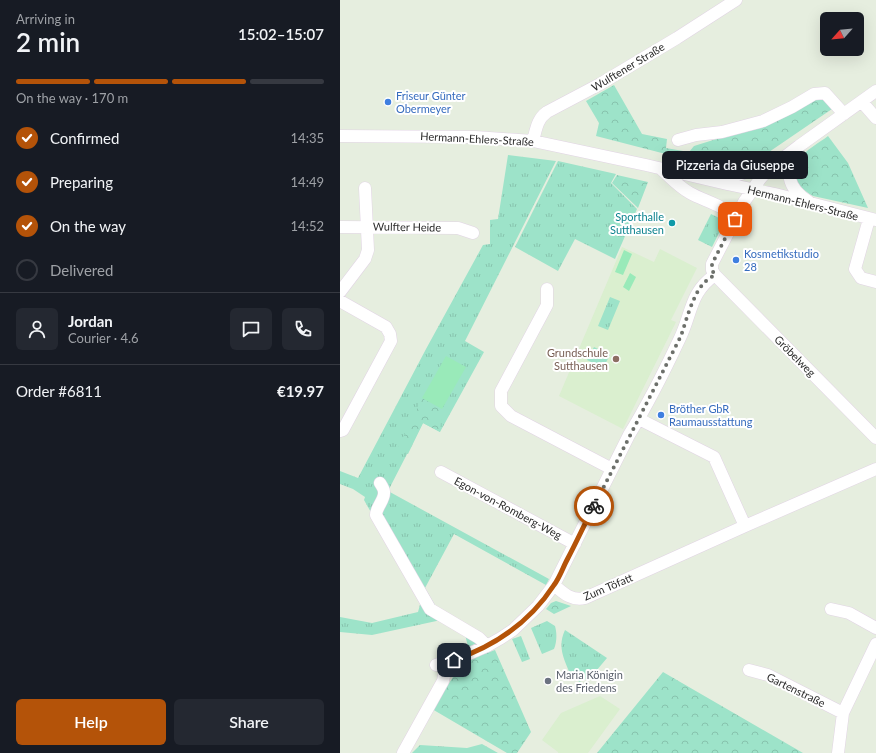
<!DOCTYPE html>
<html lang="en">
<head>
<meta charset="utf-8">
<style>
  body { margin:0; font-family:Lato,sans-serif; background:#242831; color:#f1f3f6; height:100vh; display:flex; flex-direction:column; font-size:15px; white-space:nowrap }
  * { box-sizing:border-box; margin:0 }
  p { font-size:13px; color:#9ea1a6 }
  .icon { flex:none; width:22px; height:22px; fill:none; stroke:currentColor; stroke-width:2; stroke-linecap:round; stroke-linejoin:round }
  .map { position:relative; flex:1; overflow:hidden }
  .side { display:flex; flex-direction:column; background:#171b24; width:340px }
  .side>* { flex:none }
  .needle { width:26px; rotate:243deg }
  .tools { position:absolute; left:480px; top:12px; display:grid; gap:8px }
  .tools a { display:grid; place-items:center; width:44px; height:44px; border-radius:6px; background:#171b24; box-shadow:0 4px 16px #0002; font-size:20px }
  .pin { position:absolute; display:grid; place-items:center; width:34px; height:34px; color:#fff; margin:-17px; border-radius:8px; box-shadow:0 2px 6px #0006 }
  .courier { position:absolute; display:grid; place-items:center; width:40px; height:40px; margin:-20px; border:3px solid #b45309; border-radius:50%; background:#fff; color:#222; box-shadow:0 1px 5px #0007 }
  .bubble { position:absolute; height:28px; border-radius:6px; background:#171b24; box-shadow:0 4px 16px #0002; font-size:13px; font-weight:600; line-height:28px; text-align:center }
  .head em { font-style:normal; font-weight:600 }
  .head div { display:flex; flex-direction:column-reverse }
  .head { display:flex; align-items:center; justify-content:space-between; height:68px; padding:0 16px }
  h1 { font-size:26px; font-weight:600; line-height:30px }
  .bar { display:grid; grid-template-columns:repeat(4,1fr); gap:6px 4px; align-content:center; height:48px; padding:0 16px }
  .bar i { height:5px; border-radius:3px; background:#363941 }
  .bar .on { background:#b45309 }
  .bar p { grid-column:span 4 }
  .line { display:flex; align-items:center; gap:10px; padding:0 16px; border-top:1px solid #363941 }
  .line div { flex:1 }
  .round { display:grid; place-items:center; flex:none; width:42px; height:42px; border-radius:6px; background:#242831 }
  ol { padding:0 16px; list-style:none }
  li { display:flex; align-items:center; gap:12px; height:44px }
  li p { margin-inline-start:auto }
  li .icon { padding:4px; border-radius:50%; background:#b45309; color:#fff; stroke-width:4 }
  li:last-child { color:#9ea1a6 }
  li i { width:22px; height:22px; border:2px solid #363941; border-radius:50% }
  .action { display:flex; gap:8px; margin-top:auto; padding:8px 16px }
  .action a { flex:1; height:46px; border-radius:6px; background:#b45309; color:#fff; font-size:16px; font-weight:600; line-height:46px; text-align:center }
  .action a+a { background:#242831; color:#f1f3f6 }
  main { display:flex; flex:1; min-height:0 }
  .map>svg:first-child { display:block }
</style>
</head>
<body>
<main>
<section class="side">
<div class="head"><div><h1>2 min</h1><p>Arriving in</p></div><em>15:02–15:07</em></div>
<div class="bar"><i class="on"></i><i class="on"></i><i class="on"></i><i></i><p>On the way · 170 m</p></div>
<ol>
<li><svg class="icon" aria-label="check" viewBox="0 0 24 24"><path d="M5 12l5 5 9-10"/></svg>Confirmed<p>14:35</p></li>
<li><svg class="icon" aria-label="check" viewBox="0 0 24 24"><path d="M5 12l5 5 9-10"/></svg>Preparing<p>14:49</p></li>
<li><svg class="icon" aria-label="check" viewBox="0 0 24 24"><path d="M5 12l5 5 9-10"/></svg>On the way<p>14:52</p></li>
<li><i></i>Delivered</li>
</ol>
<div class="line" style="height:72px"><a class="round"><svg class="icon" aria-label="person" viewBox="0 0 24 24"><circle cx="12" cy="8" r="4"/><path d="M4 21q1-7 8-7t8 7"/></svg></a><div><b>Jordan</b><p>Courier · 4.6</p></div><a class="round"><svg class="icon" aria-label="chat" viewBox="0 0 24 24"><path d="M4 5h16v11H9l-5 4z"/></svg></a><a class="round"><svg class="icon" aria-label="phone" viewBox="0 0 24 24"><path d="M5 4h4l2 5-3 2q2 4 5 5l2-3 5 2v4C11 20 4 13 5 4z"/></svg></a></div>
<div class="line" style="height:52px"><div>Order #6811</div><b>€19.97</b></div>
<div class="action"><a>Help</a><a>Share</a></div>
</section>
<div class="map">
<svg width="536" height="753" viewBox="0 0 536 753">
  <defs>
    <pattern id="grass-tufts" width="24" height="20" patternUnits="userSpaceOnUse"><rect width="24" height="20" fill="#9de3c9"/><path d="M3 7l-1-3M5 7V3M7 7l1-3M15 17l-1-3M17 17v-4M19 17l1-3" fill="none" stroke="#87c3ad"/></pattern>
    <pattern id="forest-crowns" width="20" height="18" patternUnits="userSpaceOnUse"><rect width="20" height="18" fill="#9de3c9"/><path d="M2 6a3 3 0 1 1 6 0M12 15a3 3 0 1 1 6 0" fill="none" stroke="#87c3ad"/></pattern>
  </defs>
  <rect width="100%" height="100%" fill="#e6eedf"/>
  <path fill="#daefcf" d="M 282,247 L 314,262 L 320,249 L 357,268 L 331,320 L 336,322 L 283,429 L 219,396 Z
    M 260,696 L 280,709 L 248,753 L 218,753 L 218,752 L 202,740 L 221,713 Z"/>
  <path fill="url(#grass-tufts)" d="M 168,155 L 216,161 L 125,341 L 144,352 L 100,432 L 83,423 L 48,491 L 209,579 L 206,585 L 114,534 L 85,588 L 96,607 L 148,638 L 128,647 L 125,634 L 101,620 L 32,635 L 0,632 L 0,617 L 32,623 L 78,612 L 81,601 L 24,500 L 25,497 L 13,489 L 0,484 L 0,471 L 18,478 L 86,349 L 143,245 L 150,244 L 150,220 L 158,219 Z
    M 218,161 L 276,174 L 271,183 L 297,209 L 275,259 L 235,239 L 218,271 L 175,247 Z
    M 371,214 L 385,221 L 372,247 L 358,240 Z
    M 270,297 L 280,301 L 268,330 L 258,326 Z
    M 254,347 L 270,355 L 263,368 L 247,360 Z
    M 207,621 L 215,626 C 217,633 217,642 214,649 L 202,654 L 191,628 Z
    M 225,630 L 267,658 L 251,677 L 239,682 L 236,674 L 231,676 C 224,659 217,647 225,630 Z
    M 181,636 L 190,659 L 182,662 L 172,639 Z
    M 142,744 L 158,753 L 72,753 L 80,745 L 127,748 Z"/>
  <path fill="url(#forest-crowns)" d="M 274,85 L 302,134 L 327,139 L 326,148 L 349,152 L 354,146 L 425,124 L 476,98 L 483,98 L 492,109 L 420,158 L 399,167 L 376,167 L 256,136 L 259,123 L 246,101 Z
    M 488,136 L 508,163 L 528,208 L 473,196 C 460,189 449,176 459,160 C 465,150 479,143 488,136 Z
    M 277,175 L 308,182 L 298,208 L 272,183 Z
    M 82,398 L 102,409 L 100,432 L 83,423 L 68,454 L 58,448 Z
    M 216,601 L 231,606 L 214,614 L 206,609 L 211,603 Z
    M 155,650 L 191,732 L 177,753 L 167,753 L 92,709 L 123,662 Z
    M 323,672 L 463,753 L 257,753 Z"/>
  <path fill="#99eab9" d="M 284,250 L 292,254 L 283,275 L 275,272 Z
    M 290,273 L 296,277 L 289,291 L 283,287 Z
    M 106,356 L 126,367 L 102,409 L 82,398 Z"/>
  <g fill="none" stroke-linecap="round" stroke-linejoin="round">
    <g stroke="#e1d4e4" stroke-width="13">
      <path id="minor" d="M 536,91 L 459,146 L 429,169 L 420,179 L 404,202 L 372,264 L 372,270 L 375,275 L 536,438
        M 522,102 L 536,118
        M 0,136 L 135,137 L 193,141 L 306,165 L 387,184 L 435,194 L 536,220
        M 338,140 L 356,135 L 382,132 L 423,121 L 452,107 L 474,94 L 485,93 L 504,114
        M 193,141 C 196,130 197,119 207,112 L 260,84 L 337,38 L 396,0
        M 457,149 C 444,170 447,188 468,201
        M 321,169 C 330,177 339,187 350,193 C 364,201 385,205 395,219
        M 374,178 L 401,174 L 434,160
        M 529,219 L 515,269 L 521,278 L 536,282
        M 0,227 L 118,228 L 133,233
        M 207,289 L 207,305 L 161,391 L 161,406 L 171,416 L 272,469
        M 0,292 L 25,259 L 28,250 L 25,188
        M 0,301 L 46,327 L 50,334 L 51,341 L 3,430 L 0,431
        M 299,419 L 374,457 L 405,526
        M 101,472 L 235,544
        M 40,483 C 42,486 44,489 44,492 C 45,500 36,507 36,515 L 90,609 L 139,638 L 147,646
        M 214,585 C 224,594 232,601 245,598 L 405,526 L 536,469
        M 491,609 L 509,613 L 536,628
        M 96,665 L 124,656 L 147,646 L 161,638 L 173,630 L 198,606 L 214,585 L 289,435 C 308,404 325,370 340,338 C 352,313 350,292 375,275
        M 409,670 L 428,675 L 503,713
        M 63,753 L 103,681 L 105,671 L 103,663
        M 498,753 L 503,713 L 536,644"/>
    </g>
    <use href="#minor" stroke="#fff" stroke-width="12"/>
  </g>
  <g fill="none" stroke-linecap="round" stroke-linejoin="round">
    <path stroke="#6d706b" stroke-width="4" stroke-dasharray="0 7.2" d="M 254,506 L 341,336 C 346,321 353,294 364,283 C 367,280 371,277 375,275 L 372,270 L 372,264 L 395,219"/>
    <path stroke="#b45309" stroke-width="5" d="M 114,660 C 155,646 190,622 214,585 C 220,577 223,567 228,558 C 237,541 245,523 254,506"/>
  </g>
  <g fill="#3f7fe0" stroke="#fff" stroke-width="1.5">
    <circle cx="48" cy="102" r="4"/>
    <circle cx="396" cy="260" r="4"/>
    <circle cx="321" cy="415" r="4"/>
  </g>
  <circle fill="#0f9aa8" stroke="#fff" stroke-width="1.5" cx="332" cy="223" r="4"/>
  <circle fill="#8d6e63" stroke="#fff" stroke-width="1.5" cx="276" cy="359" r="4"/>
  <circle fill="#6b7280" stroke="#fff" stroke-width="1.5" cx="208" cy="681" r="4"/>
  <g text-anchor="middle" stroke-width="4" stroke-linejoin="round" paint-order="stroke">
    <g font-size="11" fill="#2c2c2c" stroke="#fff">
      <text transform="translate(288 67) rotate(-31)" y="4">Wulftener Straße</text>
      <text transform="translate(137 139) rotate(3)" y="4">Hermann-Ehlers-Straße</text>
      <text transform="translate(463 203) rotate(14)" y="4">Hermann-Ehlers-Straße</text>
      <text transform="translate(67 227) rotate(1)" y="4">Wulfter Heide</text>
      <text transform="translate(455 356) rotate(45)" y="4">Gröbelweg</text>
      <text transform="translate(168 508) rotate(28)" y="4">Egon-von-Romberg-Weg</text>
      <text transform="translate(268 587) rotate(-23)" y="4">Zum Töfatt</text>
      <text transform="translate(456 690) rotate(26)" y="4">Gartenstraße</text>
    </g>
    <g font-size="11" fill="#366cbe" stroke="#fff" text-anchor="start">
      <text x="56" y="100">Friseur Günter<tspan x="56" dy="13">Obermeyer</tspan></text>
      <text x="404" y="258">Kosmetikstudio<tspan x="404" dy="13">28</tspan></text>
      <text x="329" y="413">Bröther GbR<tspan x="329" dy="13">Raumausstattung</tspan></text>
    </g>
    <g font-size="11" fill="#0d838f" stroke="#fff" text-anchor="end">
      <text x="324" y="221">Sporthalle<tspan x="324" dy="13">Sutthausen</tspan></text>
    </g>
    <g font-size="11" fill="#785e54" stroke="#fff" text-anchor="end">
      <text x="268" y="357">Grundschule<tspan x="268" dy="13">Sutthausen</tspan></text>
    </g>
    <g font-size="11" fill="#5b616d" stroke="#fff" text-anchor="start">
      <text x="216" y="679">Maria Königin<tspan x="216" dy="13">des Friedens</tspan></text>
    </g>
  </g>
</svg>
<div class="tools">
<a><svg class="needle" viewBox="-14 -14 28 28"><path d="M0-13l5 13h-10z" fill="#e53935"/><path d="M0 13l5-13h-10z" fill="#9ea1a6"/></svg></a>
</div>
<div class="pin" style="left:395px;top:219px;background:#ea580c"><svg class="icon" aria-label="bag" viewBox="0 0 24 24"><path d="M5 8h14l-1 12H6zM9 8a3 3 0 0 1 6 0"/></svg></div>
<div class="pin" style="left:114px;top:660px;background:#1f2937"><svg class="icon" aria-label="home" viewBox="0 0 24 24"><path d="M3 11l9-7 9 7M6 9v11h12V9"/></svg></div>
<div class="courier" style="left:254px;top:506px"><svg class="icon" aria-label="bike" viewBox="0 0 24 24"><circle cx="6" cy="16" r="4"/><circle cx="18" cy="16" r="4"/><path d="M6 16l4-8h5l3 8M10 8l3 8H6M13 5h3"/></svg></div>
<div class="bubble" style="left:322px;top:151px;width:146px">Pizzeria da Giuseppe</div>
</div>
</main>
</body>
</html>
